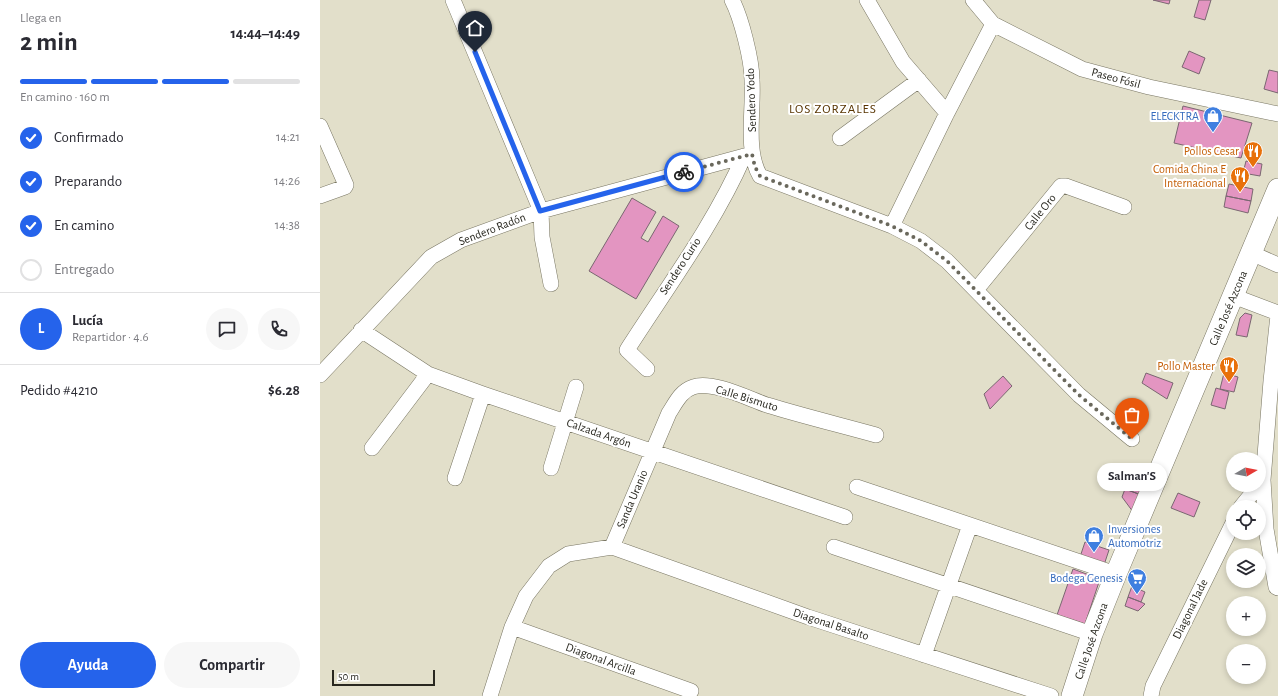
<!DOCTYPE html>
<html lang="es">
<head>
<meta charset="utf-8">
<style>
  body { margin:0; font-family:"Alegreya Sans",sans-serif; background:#f7f7f7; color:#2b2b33; height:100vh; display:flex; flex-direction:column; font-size:15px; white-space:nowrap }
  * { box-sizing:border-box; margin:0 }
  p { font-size:13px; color:#7c7c81 }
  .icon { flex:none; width:22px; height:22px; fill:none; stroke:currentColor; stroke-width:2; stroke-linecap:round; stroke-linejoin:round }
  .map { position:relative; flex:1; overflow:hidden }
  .details { display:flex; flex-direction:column; background:#fff; width:320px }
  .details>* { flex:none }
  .needle { width:26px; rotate:80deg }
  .buttons { position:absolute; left:906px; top:452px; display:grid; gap:8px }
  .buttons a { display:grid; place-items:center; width:40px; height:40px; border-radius:50%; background:#fff; box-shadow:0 2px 6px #0003; font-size:20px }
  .scale { position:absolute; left:12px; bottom:10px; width:103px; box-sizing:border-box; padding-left:4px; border:2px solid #292820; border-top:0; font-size:11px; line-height:14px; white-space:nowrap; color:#292820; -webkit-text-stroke:3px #fff; paint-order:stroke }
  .pin { position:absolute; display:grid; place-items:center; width:34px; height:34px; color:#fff; margin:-41px -17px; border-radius:50% 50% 50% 0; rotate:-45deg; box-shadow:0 0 4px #0007 }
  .pin .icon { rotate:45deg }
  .courier { position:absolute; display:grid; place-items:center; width:40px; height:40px; margin:-20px; border:3px solid #2563eb; border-radius:50%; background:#fff; color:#222; box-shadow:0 1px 5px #0007 }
  .bubble { position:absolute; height:28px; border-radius:14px; background:#fff; box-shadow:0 2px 6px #0003; font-size:13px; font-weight:700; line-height:28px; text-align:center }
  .head em { font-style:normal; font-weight:700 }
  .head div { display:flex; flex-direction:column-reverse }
  .head { display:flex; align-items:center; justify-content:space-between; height:68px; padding:0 20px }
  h1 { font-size:26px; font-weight:700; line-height:30px }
  .bar { display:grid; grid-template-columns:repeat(4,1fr); gap:6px 4px; align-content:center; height:48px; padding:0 20px }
  .bar i { height:5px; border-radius:3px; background:#e1e1e2 }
  .bar .current { background:#2563eb }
  .bar p { grid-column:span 4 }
  .line { display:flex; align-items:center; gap:10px; padding:0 20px; border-top:1px solid #e1e1e2 }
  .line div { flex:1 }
  .round { display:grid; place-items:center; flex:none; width:42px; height:42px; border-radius:21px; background:#f7f7f7 }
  ol { padding:0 20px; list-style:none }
  li { display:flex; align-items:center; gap:12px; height:44px }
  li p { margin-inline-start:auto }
  li .icon { padding:4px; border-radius:50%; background:#2563eb; color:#fff; stroke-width:4 }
  li:last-child { color:#7c7c81 }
  li i { width:22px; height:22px; border:2px solid #e1e1e2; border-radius:50% }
  .action { display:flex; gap:8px; margin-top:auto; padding:8px 20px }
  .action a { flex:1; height:46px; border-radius:24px; background:#2563eb; color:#fff; font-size:16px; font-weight:700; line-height:46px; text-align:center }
  .action a+a { background:#f7f7f7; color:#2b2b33 }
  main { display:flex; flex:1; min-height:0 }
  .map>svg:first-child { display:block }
</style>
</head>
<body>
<main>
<section class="details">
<div class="head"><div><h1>2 min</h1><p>Llega en</p></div><em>14:44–14:49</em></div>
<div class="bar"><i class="current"></i><i class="current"></i><i class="current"></i><i></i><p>En camino · 160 m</p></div>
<ol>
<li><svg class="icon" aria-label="check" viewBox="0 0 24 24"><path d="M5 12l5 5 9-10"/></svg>Confirmado<p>14:21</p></li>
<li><svg class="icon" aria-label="check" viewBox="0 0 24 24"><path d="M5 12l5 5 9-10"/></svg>Preparando<p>14:26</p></li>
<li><svg class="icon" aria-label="check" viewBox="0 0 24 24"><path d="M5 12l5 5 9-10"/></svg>En camino<p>14:38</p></li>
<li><i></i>Entregado</li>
</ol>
<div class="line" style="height:72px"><b class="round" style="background:#2563eb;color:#fff">L</b><div><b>Lucía</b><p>Repartidor · 4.6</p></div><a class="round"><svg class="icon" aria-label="chat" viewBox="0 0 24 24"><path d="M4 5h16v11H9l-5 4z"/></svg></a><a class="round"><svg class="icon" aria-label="phone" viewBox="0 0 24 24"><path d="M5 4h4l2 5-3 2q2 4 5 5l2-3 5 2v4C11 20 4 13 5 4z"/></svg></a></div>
<div class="line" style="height:52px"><div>Pedido #4210</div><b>$6.28</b></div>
<div class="action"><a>Ayuda</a><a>Compartir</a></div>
</section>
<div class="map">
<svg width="958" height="696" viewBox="0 0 958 696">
  <rect width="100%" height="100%" fill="#e2dfca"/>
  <path fill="#e395c1" stroke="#7a6771" d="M 833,0 L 850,0 L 849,4 Z
    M 879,0 L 891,0 L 885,20 L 874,17 Z
    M 869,51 L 885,58 L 879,74 L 862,67 Z
    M 949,70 L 958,72 L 958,93 L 944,89 Z
    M 863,106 L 932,123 L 921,158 L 854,143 Z
    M 926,161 L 942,164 L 940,176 L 923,173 Z
    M 909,184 L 933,189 L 931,201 L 906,196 Z
    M 906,196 L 931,201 L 928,213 L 904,207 Z
    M 312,198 L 336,212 L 321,238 L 328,242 L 343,216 L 359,226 L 316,299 L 269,271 Z
    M 925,313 L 932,315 L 927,337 L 916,335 L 920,318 Z
    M 826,373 L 853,383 L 847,399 L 822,383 Z
    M 904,373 L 918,377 L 914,392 L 900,389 Z
    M 683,376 L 692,386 L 670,409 L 664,394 Z
    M 896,388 L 909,392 L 905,409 L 891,405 Z
    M 808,481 L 827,489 L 824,496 L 805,489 Z
    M 805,489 L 824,496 L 819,520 L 802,497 Z
    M 858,493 L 880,502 L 874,517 L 851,508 Z
    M 765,542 L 789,550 L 784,565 L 760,557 Z
    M 753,569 L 780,579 L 765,624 L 737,615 Z
    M 812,586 L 825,592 L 821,602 L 808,597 Z
    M 808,597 L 821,602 L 825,604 L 818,611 L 805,606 Z"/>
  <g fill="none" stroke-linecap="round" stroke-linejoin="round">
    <g stroke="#797663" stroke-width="16">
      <path id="minor" d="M 133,0 L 221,211 L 222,237 L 231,284
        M 412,0 C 421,17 432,60 432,80 C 434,110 425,150 440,176 L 572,226 L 601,241 L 627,261 L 759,395 L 812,439
        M 547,0 L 583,62 L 627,113
        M 653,0 L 673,24 L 762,69 L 829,87 L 958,114
        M 0,126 L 26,185 L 25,187 L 0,196
        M 520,138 L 599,80
        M 572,226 L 627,113 L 673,24
        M 931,253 L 958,265
        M 656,290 L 741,186 L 746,186 L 804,207
        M 913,296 L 958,313
        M 958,315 L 951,381 L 943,480 L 946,529 L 956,587 L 958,588
        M 41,330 L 108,374 L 163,394 L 525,517
        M 327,369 L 307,350 C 346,289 395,223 424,156
        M 0,375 L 111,257 L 141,240 L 221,211 L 432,154
        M 52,448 L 108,374
        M 231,468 L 256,387
        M 135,478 L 163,394
        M 537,487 L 796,574
        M 921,507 L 943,480
        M 292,547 L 349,413 C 356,402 361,391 373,387 C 392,380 429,399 447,405 C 483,416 520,425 556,435
        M 514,547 L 772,634
        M 192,627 L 371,691
        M 604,655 L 650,525
        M 170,696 L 192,627 L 206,596 L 229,566 L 248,554 L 292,547 L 488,617 L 731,696
        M 831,696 L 833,686 L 913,523"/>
    </g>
    <g stroke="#797663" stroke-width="22">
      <path id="secondary" d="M 752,696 L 772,634 L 796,574 L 958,189"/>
    </g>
    <use href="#minor" stroke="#fff" stroke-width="15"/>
    <use href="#secondary" stroke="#fff" stroke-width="21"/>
  </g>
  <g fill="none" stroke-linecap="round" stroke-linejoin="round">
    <path stroke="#6a685c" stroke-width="4" stroke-dasharray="0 7.2" d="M 364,172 L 432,154 L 435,167 L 440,176 L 572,226 L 601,241 L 627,261 L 759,395 L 812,439"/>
    <path stroke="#2563eb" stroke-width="5" d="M 155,52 L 220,211 L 364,172"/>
  </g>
  <defs>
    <g id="shop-pin" transform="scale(1)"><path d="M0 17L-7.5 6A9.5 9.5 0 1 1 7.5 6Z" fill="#3f7fe0" stroke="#fff"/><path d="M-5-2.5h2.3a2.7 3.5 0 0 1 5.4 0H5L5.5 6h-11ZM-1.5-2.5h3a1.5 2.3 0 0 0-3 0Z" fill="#fff"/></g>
    <g id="restaurant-pin" transform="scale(1)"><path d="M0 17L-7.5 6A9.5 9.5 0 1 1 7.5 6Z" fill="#e8710a" stroke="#fff"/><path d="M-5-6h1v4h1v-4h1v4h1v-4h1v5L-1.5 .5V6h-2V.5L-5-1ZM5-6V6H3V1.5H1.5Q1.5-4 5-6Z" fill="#fff"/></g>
    <g id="supermarket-pin" transform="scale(1)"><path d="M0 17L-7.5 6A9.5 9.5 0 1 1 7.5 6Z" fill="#3f7fe0" stroke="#fff"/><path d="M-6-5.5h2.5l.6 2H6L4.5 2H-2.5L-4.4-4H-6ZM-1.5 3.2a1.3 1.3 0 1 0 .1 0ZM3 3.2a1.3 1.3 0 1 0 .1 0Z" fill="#fff"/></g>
  </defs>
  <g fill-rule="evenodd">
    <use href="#shop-pin" x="893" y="116"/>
    <use href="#restaurant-pin" x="933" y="151"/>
    <use href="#restaurant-pin" x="920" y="176"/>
    <use href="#restaurant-pin" x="909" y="366"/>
    <use href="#shop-pin" x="774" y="536"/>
    <use href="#supermarket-pin" x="817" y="578"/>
  </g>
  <g text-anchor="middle" stroke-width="4" stroke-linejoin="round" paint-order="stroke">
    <g font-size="12" fill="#292820" stroke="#fff">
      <text transform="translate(796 78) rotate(15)" y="4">Paseo Fósil</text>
      <text transform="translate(431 100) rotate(-92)" y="4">Sendero Yodo</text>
      <text transform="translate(720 212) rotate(-51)" y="4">Calle Oro</text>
      <text transform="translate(172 229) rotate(-21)" y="4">Sendero Radón</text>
      <text transform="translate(360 266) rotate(-57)" y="4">Sendero Curio</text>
      <text transform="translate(908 308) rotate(-67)" y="4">Calle José Azcona</text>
      <text transform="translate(427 398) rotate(17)" y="4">Calle Bismuto</text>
      <text transform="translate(279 433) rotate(19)" y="4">Calzada Argón</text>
      <text transform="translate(312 499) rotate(-67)" y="4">Sanda Uranio</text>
      <text transform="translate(870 609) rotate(-64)" y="4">Diagonal Jade</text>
      <text transform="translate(511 624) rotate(18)" y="4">Diagonal Basalto</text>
      <text transform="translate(771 641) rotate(-71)" y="4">Calle José Azcona</text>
      <text transform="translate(281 659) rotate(20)" y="4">Diagonal Arcilla</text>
    </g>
    <g font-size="12" fill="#366cbe" stroke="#fff" text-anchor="end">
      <text x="879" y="120">ELECKTRA</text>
      <text x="788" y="533" text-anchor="start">Inversiones<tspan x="788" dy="14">Automotriz</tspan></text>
      <text x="803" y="582">Bodega Genesis</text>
    </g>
    <g font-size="12" fill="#c56008" stroke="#fff" text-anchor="end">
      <text x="919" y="155">Pollos Cesar</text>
      <text x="906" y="173">Comida China E<tspan x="906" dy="14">Internacional</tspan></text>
      <text x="895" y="370">Pollo Master</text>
    </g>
    <g font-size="13" letter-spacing="1" fill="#583400" stroke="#fff">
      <text x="513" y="113">LOS ZORZALES</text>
    </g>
  </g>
</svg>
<div class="buttons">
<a><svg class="needle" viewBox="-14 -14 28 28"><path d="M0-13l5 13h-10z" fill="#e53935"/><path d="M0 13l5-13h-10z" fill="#7c7c81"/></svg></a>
<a><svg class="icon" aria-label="locate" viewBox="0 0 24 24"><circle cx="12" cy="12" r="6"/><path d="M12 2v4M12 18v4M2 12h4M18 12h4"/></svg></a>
<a><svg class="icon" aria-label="layers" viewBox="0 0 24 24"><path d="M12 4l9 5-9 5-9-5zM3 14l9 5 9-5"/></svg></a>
<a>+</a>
<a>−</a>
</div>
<div class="scale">50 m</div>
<div class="pin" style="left:812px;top:439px;background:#ea580c"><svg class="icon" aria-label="bag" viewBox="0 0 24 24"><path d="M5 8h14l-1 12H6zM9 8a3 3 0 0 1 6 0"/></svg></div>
<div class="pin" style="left:155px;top:52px;background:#1f2937"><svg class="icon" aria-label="home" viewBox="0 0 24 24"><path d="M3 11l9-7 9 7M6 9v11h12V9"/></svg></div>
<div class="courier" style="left:364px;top:172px"><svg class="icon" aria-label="bike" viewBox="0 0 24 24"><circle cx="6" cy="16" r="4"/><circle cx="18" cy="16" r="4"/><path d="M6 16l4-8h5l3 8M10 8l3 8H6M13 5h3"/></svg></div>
<div class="bubble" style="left:777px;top:463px;width:70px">Salman'S</div>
</div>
</main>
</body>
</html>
